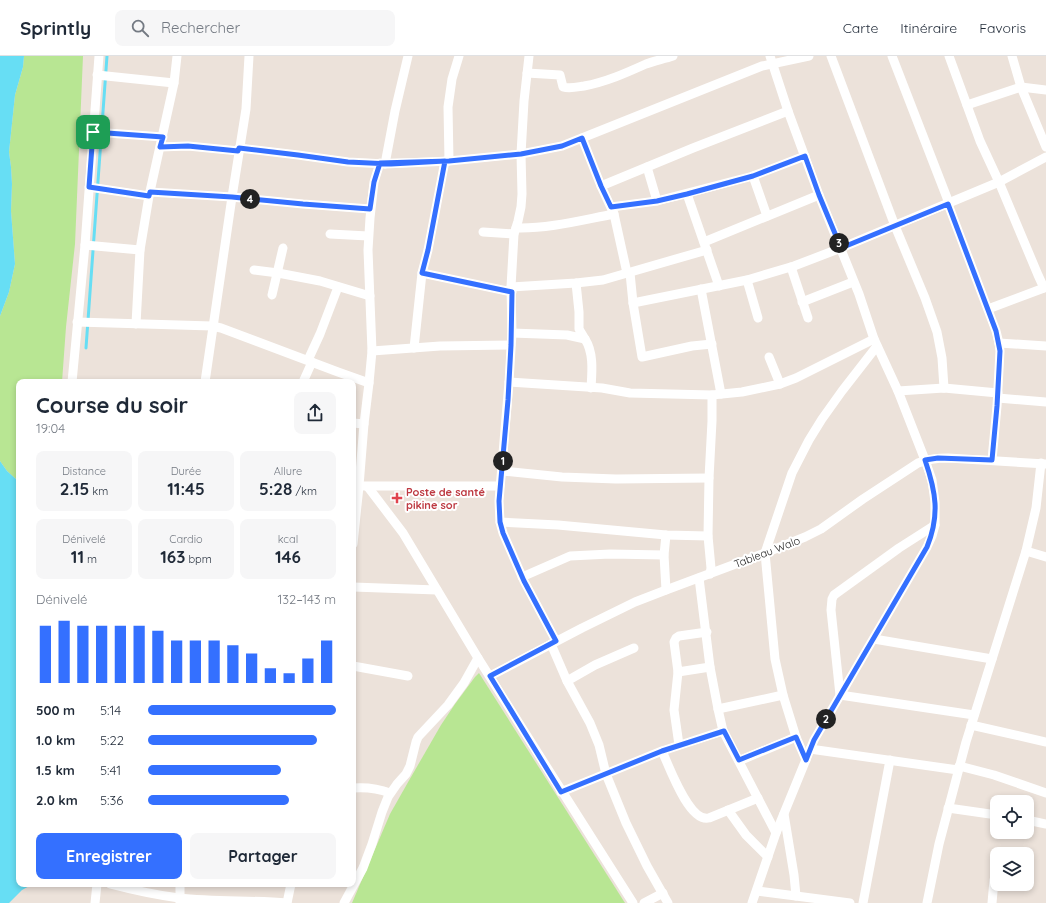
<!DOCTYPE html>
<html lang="fr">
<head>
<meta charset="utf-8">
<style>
  body { margin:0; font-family:Quicksand,sans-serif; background:#f6f6f7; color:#1f2937; height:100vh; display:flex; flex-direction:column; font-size:15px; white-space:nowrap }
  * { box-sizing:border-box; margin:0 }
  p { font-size:13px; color:#747a83 }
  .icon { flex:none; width:22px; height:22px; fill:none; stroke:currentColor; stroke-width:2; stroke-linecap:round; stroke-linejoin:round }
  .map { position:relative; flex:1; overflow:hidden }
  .side { position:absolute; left:16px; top:323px; width:340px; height:508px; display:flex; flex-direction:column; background:#fff; border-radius:8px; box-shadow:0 2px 6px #0003 }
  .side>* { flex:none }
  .controls { position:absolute; left:990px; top:739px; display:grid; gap:8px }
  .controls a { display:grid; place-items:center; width:44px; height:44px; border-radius:8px; background:#fff; box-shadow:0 2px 6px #0003; font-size:20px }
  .pin { position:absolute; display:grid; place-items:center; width:34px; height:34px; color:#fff; margin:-17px; border-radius:8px; box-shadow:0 2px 6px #0006 }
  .km { position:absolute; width:20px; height:20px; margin:-10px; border-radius:50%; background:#222; color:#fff; font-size:11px; line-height:20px; text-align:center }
  .round { display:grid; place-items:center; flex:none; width:42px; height:42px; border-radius:8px; background:#f6f6f7 }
  .overview { display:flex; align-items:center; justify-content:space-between; height:68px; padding:0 20px }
  h1 { font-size:22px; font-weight:800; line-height:30px }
  .stats { display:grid; grid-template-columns:repeat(3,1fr); gap:6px; height:68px; padding:4px 20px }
  .stats div { display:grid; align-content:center; border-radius:8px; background:#f6f6f7; text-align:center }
  .stats b { font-size:17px; font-weight:800 }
  .stats small { font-size:11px; font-weight:400 }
  .stats p { font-size:11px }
  .chart { height:112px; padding:8px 20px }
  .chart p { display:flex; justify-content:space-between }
  .chart svg { width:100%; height:72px; margin-top:4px; stroke:#3470ff; stroke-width:6 }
  .button { display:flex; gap:8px; margin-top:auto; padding:8px 20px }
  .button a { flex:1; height:46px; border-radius:8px; background:#3470ff; color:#fff; font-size:16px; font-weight:800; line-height:46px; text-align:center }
  .button a+a { background:#f6f6f7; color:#1f2937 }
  ul { padding:0 20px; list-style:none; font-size:13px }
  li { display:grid; grid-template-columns:64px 48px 1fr; align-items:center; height:30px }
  li i { height:10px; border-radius:5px; background:#3470ff }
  header { display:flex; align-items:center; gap:24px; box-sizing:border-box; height:56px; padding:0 20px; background:#fff; border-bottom:1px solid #e0e1e3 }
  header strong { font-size:19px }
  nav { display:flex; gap:22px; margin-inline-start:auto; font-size:14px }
  .search { width:280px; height:36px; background:#f6f6f7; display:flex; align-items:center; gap:10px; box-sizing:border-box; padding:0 14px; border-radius:8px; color:#747a83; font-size:15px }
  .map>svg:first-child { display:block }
</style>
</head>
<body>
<header>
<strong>Sprintly</strong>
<div class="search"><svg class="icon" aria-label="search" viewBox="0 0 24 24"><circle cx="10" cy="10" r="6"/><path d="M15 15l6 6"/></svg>Rechercher</div>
<nav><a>Carte</a><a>Itinéraire</a><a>Favoris</a></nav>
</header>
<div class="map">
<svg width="1046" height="847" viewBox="0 0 1046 847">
  <rect width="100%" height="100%" fill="#ece2da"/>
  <g fill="#b8e693">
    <polygon points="24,0 83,0 75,188 66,271 62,326 19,326 19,428 17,424 7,415 0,405 0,260 9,236 15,208 11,155 12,128 11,111 9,96 15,39 23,11"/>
    <polygon points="479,617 625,847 352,847 390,758 407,728 441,669 455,648 475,621"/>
  </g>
  <g fill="#67def4">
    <polygon points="0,0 24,0 23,11 15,39 9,96 11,111 12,128 11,155 15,208 9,236 0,260"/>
    <polygon points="0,405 7,415 17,424 19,428 19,828 33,828 22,834 9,847 0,847"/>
  </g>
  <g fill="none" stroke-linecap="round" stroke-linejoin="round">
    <polyline stroke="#67def4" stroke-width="3" points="86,292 107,0"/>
    <g stroke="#fff" stroke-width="9">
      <polyline points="529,0 524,45 521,98 522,138 521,151 518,165 514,178 511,231 512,277 509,326 499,445 500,466 503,477 524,525 556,585"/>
      <polyline points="831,0 895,170 925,242 937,276 942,302 944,332"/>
      <polyline points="892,0 949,147"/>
      <polyline points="949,0 980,85 999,126 1038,219 1044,232 1046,231"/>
      <polyline points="1012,0 1021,31 1046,91"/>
      <path d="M527,17L560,19L563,31C570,33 577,31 584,30C606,26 626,17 646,8C654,5 664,3 673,0"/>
      <polyline points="97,19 174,27"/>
      <polyline points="967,49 1021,31 1046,34"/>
      <polyline points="93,76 163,81"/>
      <polyline points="582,82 601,130 614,158 627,217"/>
      <polyline points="160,91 188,90 239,95"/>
      <polyline points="239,92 298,99 348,106 385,108 449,105 521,98 562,90 762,10 809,0"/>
      <polyline points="449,105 448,51 452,23 459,0"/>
      <polyline points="385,108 395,55 408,0"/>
      <polyline points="647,111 657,145 753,120 805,100"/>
      <polyline points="753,120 767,160"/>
      <polyline points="601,130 693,92 788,55"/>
      <polyline points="89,131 149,140"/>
      <polyline points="150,136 232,141 303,148 370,153"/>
      <polyline points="687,138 719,230"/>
      <polyline points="948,148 996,275 999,287 1046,290"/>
      <polyline points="611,151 657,145"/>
      <path d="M516,172C548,173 582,164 614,158"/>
      <polyline points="483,176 514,178"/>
      <polyline points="330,178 368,180"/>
      <polyline points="704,186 819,139"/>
      <polyline points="85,189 140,194"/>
      <polyline points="791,211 808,262"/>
      <polyline points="254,214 278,217 320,225 370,240"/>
      <polyline points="422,217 512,236"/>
      <polyline points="630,217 633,247 642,301 692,290 712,288"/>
      <polyline points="747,224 758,262"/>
      <polyline points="511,231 576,227 603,224 707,194"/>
      <polyline points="701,233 721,338"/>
      <polyline points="272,239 283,192"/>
      <polyline points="802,246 853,226"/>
      <polyline points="633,247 747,224 794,210 841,192 999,126 1046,101"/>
      <polyline points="988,253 1044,232"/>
      <polyline points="77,266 212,270 221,272 338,316 369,327"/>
      <polyline points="136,268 140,194 149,140 174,27 177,0"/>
      <polyline points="512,277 567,279 585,283 579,273 579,256 576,227"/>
      <path d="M585,283C594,297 592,316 591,332"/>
      <polyline points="414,292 422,217 428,194 445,105"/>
      <polyline points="372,295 440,290 511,289"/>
      <polyline points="769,301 780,328"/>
      <polyline points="308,304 320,278 338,231"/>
      <polyline points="72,326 85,189 99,0"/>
      <polyline points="205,326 232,141 246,53 249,0"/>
      <polyline points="303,326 312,306"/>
      <polyline points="509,326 602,332 630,337 712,339 742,336 780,328 796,322 874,283"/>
      <polyline points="898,335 944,332 998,337"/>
      <polyline points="998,342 1046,346"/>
      <polyline points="353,367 364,368"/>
      <polyline points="992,404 997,350 1000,295 999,287"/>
      <polyline points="502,415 562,421 616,423 709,422"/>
      <polyline points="364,430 500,430"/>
      <polyline points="368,431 403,477 478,602 534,691 633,847"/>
      <polyline points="500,466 558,469 666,479 708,480"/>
      <polyline points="935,469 899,492 834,539 832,543 831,554 840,639 974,659"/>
      <polyline points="353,488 359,430 364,368 369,327 372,295 368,194 370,162 374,126 380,107"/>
      <polyline points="1026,495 1046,501"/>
      <polyline points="710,518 711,512 708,480 709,422 712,365 712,339"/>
      <polyline points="522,521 570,500 610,498 664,499"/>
      <polyline points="699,522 710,611 718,653 723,675 776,777"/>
      <polyline points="353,531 437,534"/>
      <polyline points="666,534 664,499 666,479"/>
      <polyline points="707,576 679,580 676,582 674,586 678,616 710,611"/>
      <polyline points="874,583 992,603"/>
      <polyline points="551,588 567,625 590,667 599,689 606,718 626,767 647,810 668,847"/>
      <polyline points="353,610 408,620"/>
      <polyline points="678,616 674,654 679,689"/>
      <path d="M490,620L582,572L635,546L666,534L765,497L805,481L821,473L863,443L918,407C928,403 938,402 948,402L1046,408"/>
      <polyline points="567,625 595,609 634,592"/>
      <polyline points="718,653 783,639"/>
      <polyline points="971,669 1046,686"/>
      <polyline points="810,693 958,714"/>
      <path d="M662,695C669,710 689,767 709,762L758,742"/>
      <polyline points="806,704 796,681 783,639 775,603 765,497 792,417 809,384 822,363 842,335 877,290"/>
      <polyline points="739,705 796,681"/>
      <polyline points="959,710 994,719 1046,737"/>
      <path d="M353,732C367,731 377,732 390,737"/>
      <polyline points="561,736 662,695 723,675"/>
      <polyline points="948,752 997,759"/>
      <polyline points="728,754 746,779 768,801"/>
      <polyline points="784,758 794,819 796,840"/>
      <polyline points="1027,764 1046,768"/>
      <path d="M110,828C133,834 156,839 179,842C215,846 251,844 287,847"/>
      <polyline points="757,835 850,847"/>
      <polyline points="95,847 97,828"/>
      <polyline points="180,847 180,828"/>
      <polyline points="287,847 291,828"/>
      <polyline points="344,847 363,812 372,788 382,756 388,741 397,728 406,718 410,710 416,686 418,681 448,649 464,627 478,602"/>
      <polyline points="644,847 663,837"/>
      <polyline points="752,847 776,777 814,684 927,491 932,480 935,469 935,446 932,424 925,404 898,335 874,283 859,238 819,139 788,55 770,0"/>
      <polyline points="863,847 890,704"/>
      <polyline points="927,847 939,788 966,686 1026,495 1036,452 1041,407"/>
      <polyline points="992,847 994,824"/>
    </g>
  </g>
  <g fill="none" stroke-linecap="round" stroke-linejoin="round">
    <defs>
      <path id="route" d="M93,76L163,81L160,91L188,90L238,95L239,92L298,99L348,106L391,108L445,105L428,194L422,217L512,236L511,289L508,344L499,445L500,466L503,477L524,525L556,585L490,620L561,736L662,695L724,675L739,704L796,681L806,704L814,684L927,491C940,459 936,436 925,404L938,402L992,404L997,350L1000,295L996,275L948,148L841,192L819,139L805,100L753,120L687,138L657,145L611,151L601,130L582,82L562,90L521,98L449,105L380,107L374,126L370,153L303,148L232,141L150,136L149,140L89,131L93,76"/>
    </defs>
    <use href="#route" stroke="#fff" stroke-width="8"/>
    <use href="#route" stroke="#3470ff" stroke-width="5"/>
  </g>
  <path fill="#e0444e" stroke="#fff" stroke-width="1.5" d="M395 436h4v4h4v4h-4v4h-4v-4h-4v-4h4z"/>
  <g text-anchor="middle" stroke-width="4" stroke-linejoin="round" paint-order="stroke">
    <g font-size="11" font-weight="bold" fill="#be3a42" stroke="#fff" text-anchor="start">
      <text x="406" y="440">Poste de santé<tspan x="406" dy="13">pikine sor</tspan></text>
    </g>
    <g font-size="11" fill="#292929" stroke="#fff">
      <text transform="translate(767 496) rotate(-21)" y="4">Tableau Walo</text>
    </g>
  </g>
</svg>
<div class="controls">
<a><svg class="icon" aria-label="locate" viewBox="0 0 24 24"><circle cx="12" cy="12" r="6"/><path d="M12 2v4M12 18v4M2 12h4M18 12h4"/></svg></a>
<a><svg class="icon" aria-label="layers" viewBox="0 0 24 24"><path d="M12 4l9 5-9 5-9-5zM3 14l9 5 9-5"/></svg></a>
</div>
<div class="pin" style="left:93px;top:76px;background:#1e9e55"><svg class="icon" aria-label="arrive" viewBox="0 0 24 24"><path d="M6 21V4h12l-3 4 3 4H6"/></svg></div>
<b class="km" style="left:503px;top:405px">1</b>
<b class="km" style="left:826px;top:663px">2</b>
<b class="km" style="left:839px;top:187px">3</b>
<b class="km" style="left:250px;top:143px">4</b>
<section class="side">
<div class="overview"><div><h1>Course du soir</h1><p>19:04</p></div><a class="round"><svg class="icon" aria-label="share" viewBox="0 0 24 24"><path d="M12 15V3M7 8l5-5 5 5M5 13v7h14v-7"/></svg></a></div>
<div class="stats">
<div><p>Distance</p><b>2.15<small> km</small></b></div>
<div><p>Durée</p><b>11:45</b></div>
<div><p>Allure</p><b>5:28<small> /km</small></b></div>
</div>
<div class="stats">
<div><p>Dénivelé</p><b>11<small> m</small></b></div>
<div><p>Cardio</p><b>163<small> bpm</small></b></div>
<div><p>kcal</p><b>146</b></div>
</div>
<div class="chart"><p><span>Dénivelé</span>132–143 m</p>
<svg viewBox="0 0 160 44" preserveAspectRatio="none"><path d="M5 44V9M15 44V6M25 44V9M35 44V9M45 44V9M55 44V9M65 44V12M75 44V18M85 44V18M95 44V18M105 44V21M115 44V26M125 44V35M135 44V38M145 44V29M155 44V18"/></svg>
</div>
<ul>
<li><b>500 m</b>5:14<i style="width:100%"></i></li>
<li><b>1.0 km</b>5:22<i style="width:90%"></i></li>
<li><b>1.5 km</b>5:41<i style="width:71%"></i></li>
<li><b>2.0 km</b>5:36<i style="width:75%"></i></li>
</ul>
<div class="button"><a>Enregistrer</a><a>Partager</a></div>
</section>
</div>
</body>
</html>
